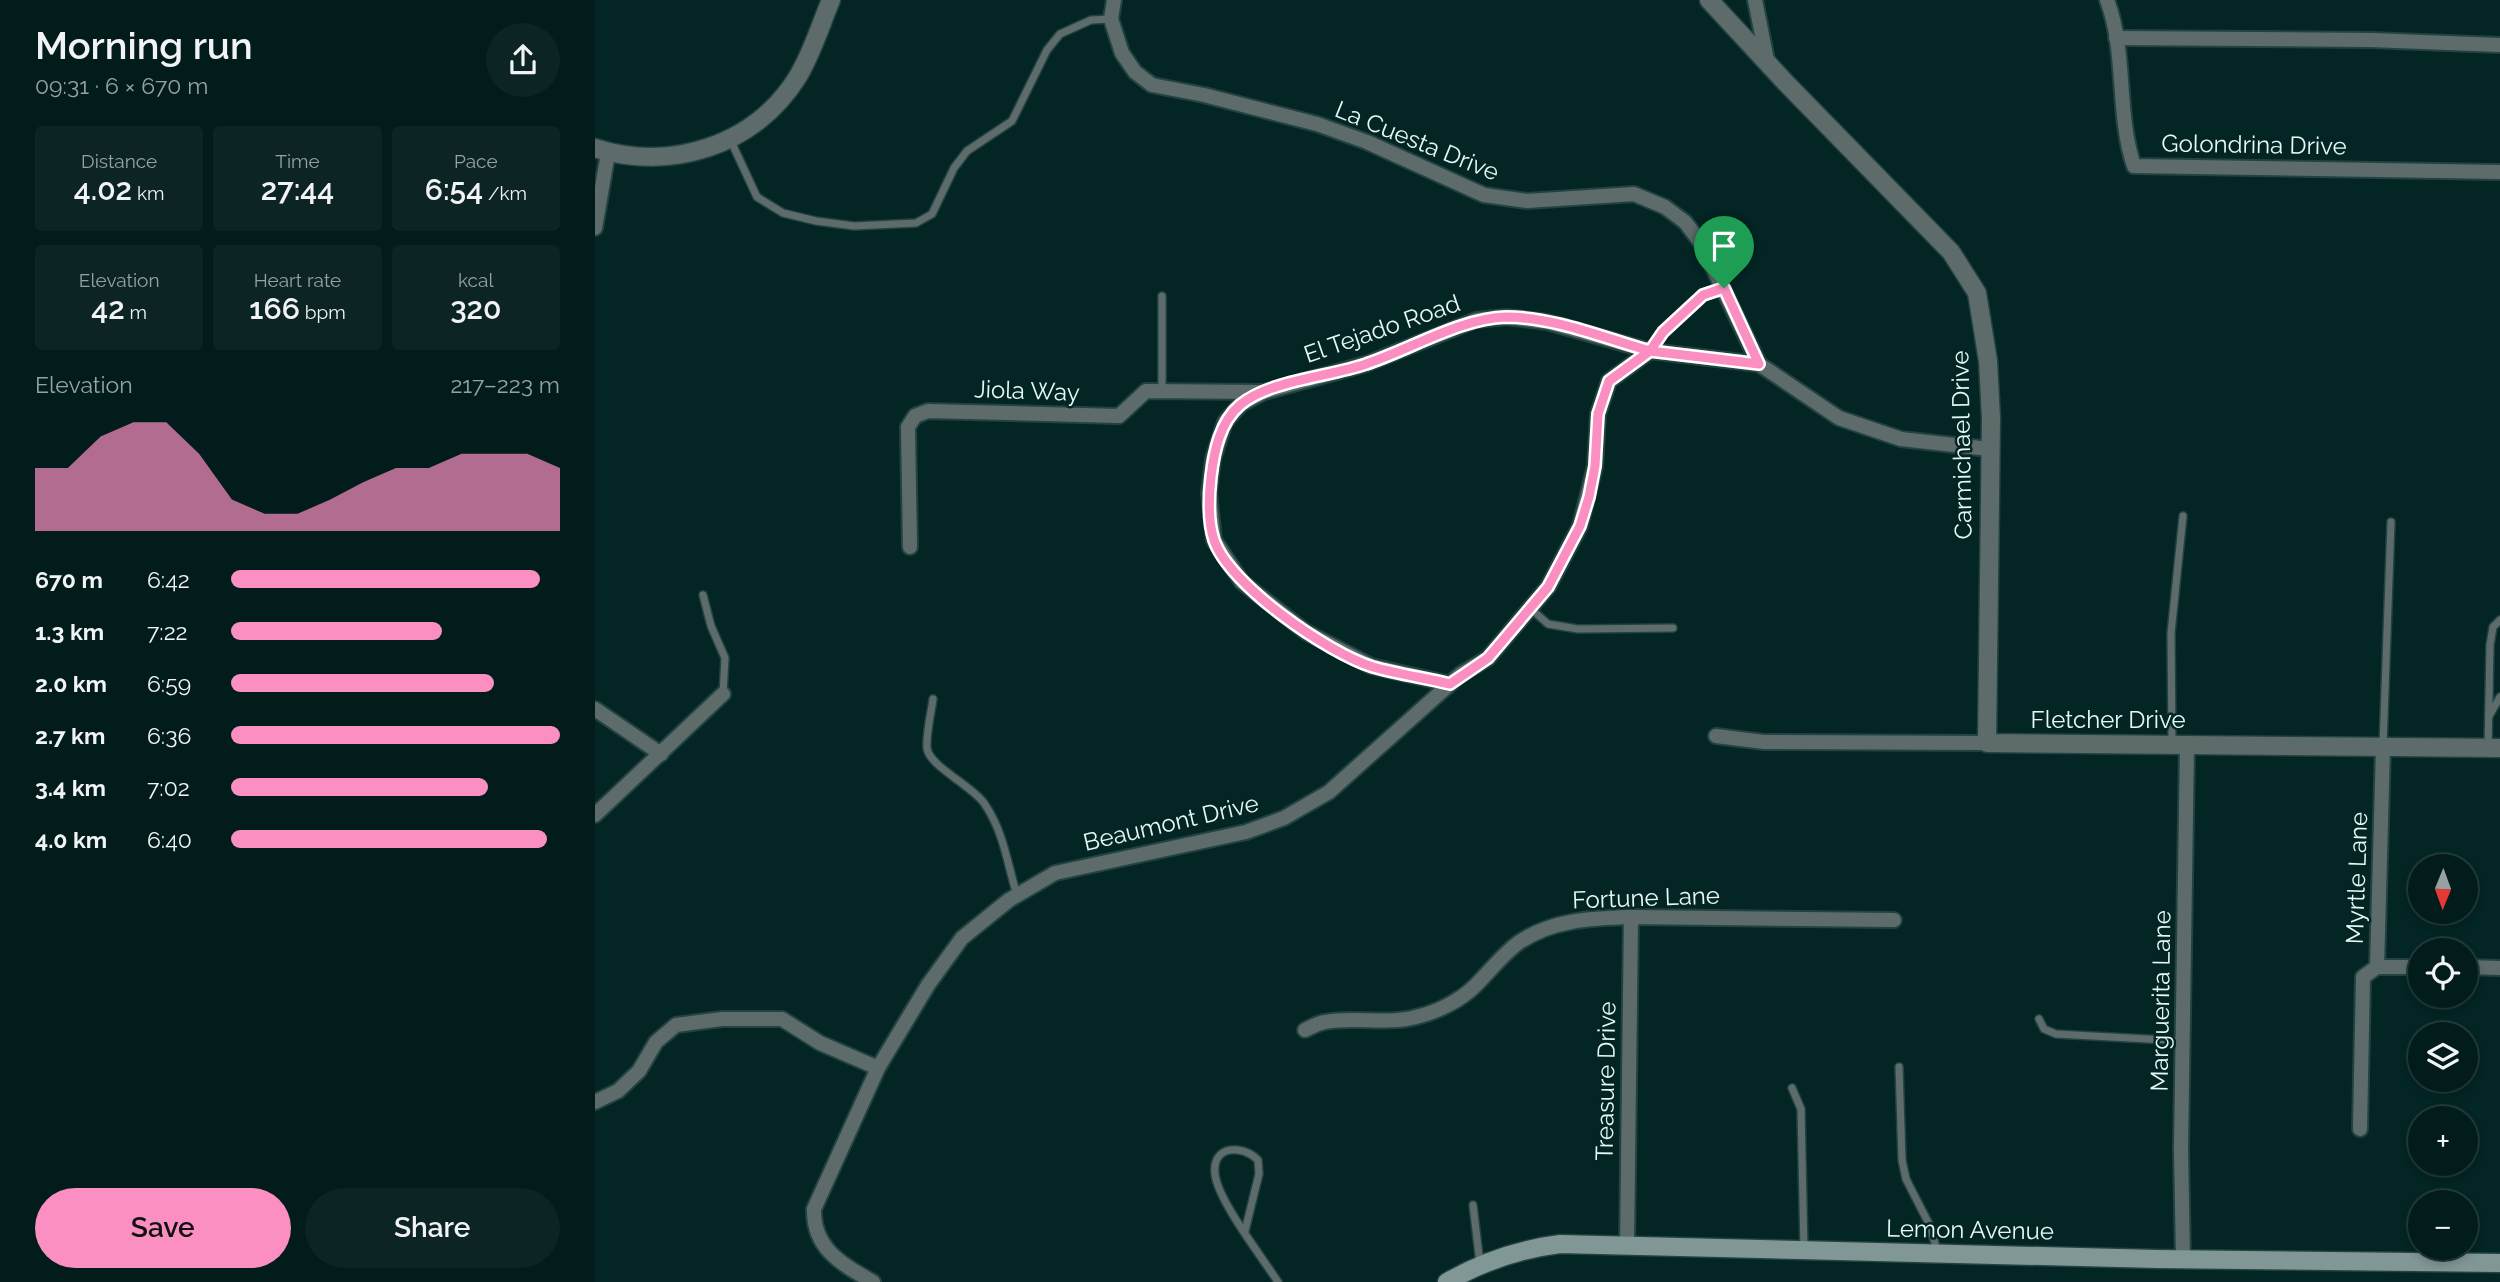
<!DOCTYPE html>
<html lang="en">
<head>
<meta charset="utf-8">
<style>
  body { margin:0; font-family:Raleway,sans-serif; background:#0c2524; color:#f1f3f6; height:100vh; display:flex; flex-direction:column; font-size:26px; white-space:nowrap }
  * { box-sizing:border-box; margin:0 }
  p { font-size:23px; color:#96a1a3 }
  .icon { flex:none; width:38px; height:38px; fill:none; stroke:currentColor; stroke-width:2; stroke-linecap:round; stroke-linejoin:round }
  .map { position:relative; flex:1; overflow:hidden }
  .sheet { display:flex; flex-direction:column; background:#021c1b; width:595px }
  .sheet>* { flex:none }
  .needle { width:46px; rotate:181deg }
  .buttons { position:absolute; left:1813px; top:854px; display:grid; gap:14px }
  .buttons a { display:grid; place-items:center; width:70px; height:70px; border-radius:50%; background:#021c1b; box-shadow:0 4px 10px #0003,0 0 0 2px #233a3a; font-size:35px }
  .pin { position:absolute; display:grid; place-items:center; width:60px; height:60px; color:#fff; margin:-72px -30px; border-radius:50% 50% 50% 0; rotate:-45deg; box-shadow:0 0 7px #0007 }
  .pin .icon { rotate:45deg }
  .round { display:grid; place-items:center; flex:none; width:74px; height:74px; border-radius:37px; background:#0c2524 }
  .overview { display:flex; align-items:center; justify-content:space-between; height:119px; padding:0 35px }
  h1 { font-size:38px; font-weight:600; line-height:52px }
  .stats { display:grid; grid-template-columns:repeat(3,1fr); gap:10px; height:119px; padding:7px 35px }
  .stats div { display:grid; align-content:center; border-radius:7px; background:#0c2524; text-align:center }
  .stats b { font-size:30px; font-weight:600 }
  .stats small { font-size:19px; font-weight:400 }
  .stats p { font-size:19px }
  .chart { height:196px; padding:14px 35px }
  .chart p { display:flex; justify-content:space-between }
  .chart svg { width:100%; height:126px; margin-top:7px; fill:#fc8fc2; opacity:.7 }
  .button { display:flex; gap:14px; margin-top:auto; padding:14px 35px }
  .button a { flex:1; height:80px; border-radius:42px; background:#fc8fc2; color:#111; font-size:28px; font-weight:600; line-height:80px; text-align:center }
  .button a+a { background:#0c2524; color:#f1f3f6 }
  ul { padding:0 35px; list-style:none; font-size:23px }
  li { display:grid; grid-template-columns:112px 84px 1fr; align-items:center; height:52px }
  li i { height:18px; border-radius:9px; background:#fc8fc2 }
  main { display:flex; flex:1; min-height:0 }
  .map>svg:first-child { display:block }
</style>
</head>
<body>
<main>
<section class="sheet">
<div class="overview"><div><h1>Morning run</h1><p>09:31 · 6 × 670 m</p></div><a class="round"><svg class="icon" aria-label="share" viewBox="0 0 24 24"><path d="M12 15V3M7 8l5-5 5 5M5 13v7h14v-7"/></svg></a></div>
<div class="stats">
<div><p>Distance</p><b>4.02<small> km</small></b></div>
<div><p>Time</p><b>27:44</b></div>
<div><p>Pace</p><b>6:54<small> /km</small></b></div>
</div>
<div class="stats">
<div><p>Elevation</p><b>42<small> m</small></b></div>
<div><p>Heart rate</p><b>166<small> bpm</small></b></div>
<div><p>kcal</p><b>320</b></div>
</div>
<div class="chart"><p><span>Elevation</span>217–223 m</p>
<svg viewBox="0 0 160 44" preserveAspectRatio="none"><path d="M0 44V22L10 22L20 11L30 6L40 6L50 17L60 33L70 38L80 38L90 33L100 27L110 22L120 22L130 17L140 17L150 17L160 22V44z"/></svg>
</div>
<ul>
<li><b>670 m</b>6:42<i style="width:94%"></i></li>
<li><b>1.3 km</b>7:22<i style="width:64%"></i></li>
<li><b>2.0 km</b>6:59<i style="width:80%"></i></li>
<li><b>2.7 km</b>6:36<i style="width:100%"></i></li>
<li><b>3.4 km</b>7:02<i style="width:78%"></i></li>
<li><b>4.0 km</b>6:40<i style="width:96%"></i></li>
</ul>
<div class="button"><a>Save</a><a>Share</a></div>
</section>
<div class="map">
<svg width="1905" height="1282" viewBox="0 0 1905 1282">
  <rect width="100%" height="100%" fill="#032524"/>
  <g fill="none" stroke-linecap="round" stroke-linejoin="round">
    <defs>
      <g id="service">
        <polyline points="135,139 162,197 188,213 221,221 259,226 321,223 337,214 359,168 372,151 417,121 452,50 465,34 496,20 516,19"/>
        <polyline points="567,296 567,391"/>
        <polyline points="1056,351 1068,332 1108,295 1129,288"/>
        <polyline points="108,595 116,626 130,658 128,694"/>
        <polyline points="935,608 953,624 983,629 1078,628"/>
        <path d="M338,699C336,714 331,733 332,748C334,766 376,785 389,803C409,832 412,863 422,895"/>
        <polyline points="1894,716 1905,697"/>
        <polyline points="1577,743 1576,633 1588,516"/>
        <polyline points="1788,746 1796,522"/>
        <polyline points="1893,748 1895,645 1898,627 1905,620"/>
        <polyline points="1444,1019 1449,1029 1461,1034 1589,1041"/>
        <polyline points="1304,1067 1307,1160 1311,1179 1334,1224 1343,1253"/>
        <polyline points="1197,1088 1206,1109 1209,1251"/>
        <polyline points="878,1205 885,1264"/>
        <path d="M650,1231L664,1174L663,1160C647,1144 617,1145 620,1174C623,1201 667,1257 683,1282"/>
      </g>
      <g id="minor">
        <polyline points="519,0 516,19 527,53 540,72 557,85 609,95 722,124 772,142 889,195 932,201 1039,194 1070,207 1090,222 1106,243 1164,364"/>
        <polyline points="1160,0 1172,60"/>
        <path d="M1512,0C1532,53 1521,113 1539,166L1905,172"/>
        <polyline points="1521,38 1776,40 1905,45"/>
        <polyline points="0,228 13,153"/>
        <polyline points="315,547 313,427 320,416 333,411 524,416 551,391 667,392"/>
        <polyline points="855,684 776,666 711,632 647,582 619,540 614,493 618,459 630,422 646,404 669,392 771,364 881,320 912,317 952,322 1055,351 1164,364 1244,418 1306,439 1394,449"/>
        <polyline points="0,709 66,754"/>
        <polyline points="1121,736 1169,742 1392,743"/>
        <polyline points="0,815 128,694"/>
        <polyline points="1782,967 1825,967"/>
        <polyline points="1871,967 1905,968"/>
        <path d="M710,1030C716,1027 723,1023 730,1022C759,1016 791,1025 821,1017C842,1012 865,1001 881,985C895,971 907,955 923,943C956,920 996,918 1036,917L1299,920"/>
        <polyline points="0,1102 23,1091 44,1071 61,1042 81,1025 127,1019 187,1019 225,1043 283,1068"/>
        <polyline points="1765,1129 1768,977 1782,967 1788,747"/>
        <polyline points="1032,1246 1036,917"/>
        <polyline points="1588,1259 1586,1149 1592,744"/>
        <path d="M278,1282C247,1264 218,1249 219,1209L283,1068L333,985L367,938L414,900L460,873L651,832L689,818L734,792L866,674L893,658L953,587L985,526L1000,466L1003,414L1014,381L1055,351"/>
      </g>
      <g id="tertiary">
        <polyline points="1114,0 1190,82 1356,252 1382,293 1393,361 1396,418 1392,743 1905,748"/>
        <path d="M0,148C75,172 159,146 202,78C217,54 225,26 236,0"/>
      </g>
      <path id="secondary" d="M852,1282C887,1262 925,1249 965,1244L1562,1259L1905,1263"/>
    </defs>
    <use href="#service" stroke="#234342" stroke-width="10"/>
    <use href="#minor" stroke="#234342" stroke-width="18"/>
    <use href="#tertiary" stroke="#234342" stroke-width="21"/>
    <use href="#secondary" stroke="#234342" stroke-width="21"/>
    <use href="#service" stroke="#5d6c6b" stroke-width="7"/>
    <use href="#minor" stroke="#5d6c6b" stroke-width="14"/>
    <use href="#tertiary" stroke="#5d6c6b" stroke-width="18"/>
    <use href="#secondary" stroke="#809796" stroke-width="18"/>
  </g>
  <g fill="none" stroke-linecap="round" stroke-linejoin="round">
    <defs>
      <path id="route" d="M1129,288L1108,295L1068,332L1055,351C1009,338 959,317 911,317C866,318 814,350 771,364C734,377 675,380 645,405C625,422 619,451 616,477C614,495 613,522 619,540C634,585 733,653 778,667C803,674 830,678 855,684L893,658L953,587L985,526L994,497L1000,466L1003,414L1014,381L1055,351L1164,364L1129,288"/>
    </defs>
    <use href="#route" stroke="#fff" stroke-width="14"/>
    <use href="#route" stroke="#fc8fc2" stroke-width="9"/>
  </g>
  <g text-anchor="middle" stroke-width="5" stroke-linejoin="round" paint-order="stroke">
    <g font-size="24" fill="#e6f9f7" stroke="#032524">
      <text transform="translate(822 141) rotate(22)" y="8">La Cuesta Drive</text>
      <text transform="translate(1659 145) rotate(1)" y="8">Golondrina Drive</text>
      <text transform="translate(787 329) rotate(-19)" y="8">El Tejado Road</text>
      <text transform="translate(432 391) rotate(2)" y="8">Jiola Way</text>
      <text transform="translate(1367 445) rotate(-91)" y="8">Carmichael Drive</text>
      <text x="1513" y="728">Fletcher Drive</text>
      <text transform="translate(576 823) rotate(-13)" y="8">Beaumont Drive</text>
      <text transform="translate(1762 878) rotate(-88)" y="8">Myrtle Lane</text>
      <text transform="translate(1051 898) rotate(-2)" y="8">Fortune Lane</text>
      <text transform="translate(1566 1001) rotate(-89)" y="8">Marguerita Lane</text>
      <text transform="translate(1011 1081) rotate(-89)" y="8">Treasure Drive</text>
      <text transform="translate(1375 1230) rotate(1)" y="8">Lemon Avenue</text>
    </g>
  </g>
</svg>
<div class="buttons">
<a><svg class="needle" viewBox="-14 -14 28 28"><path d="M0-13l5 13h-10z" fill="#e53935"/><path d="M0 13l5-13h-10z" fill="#96a1a3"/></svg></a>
<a><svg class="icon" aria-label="locate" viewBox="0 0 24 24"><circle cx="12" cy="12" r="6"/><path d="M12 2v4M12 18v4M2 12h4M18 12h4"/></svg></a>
<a><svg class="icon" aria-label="layers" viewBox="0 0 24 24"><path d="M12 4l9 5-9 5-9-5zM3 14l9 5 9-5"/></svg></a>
<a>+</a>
<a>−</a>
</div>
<div class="pin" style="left:1129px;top:288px;background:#1e9e55"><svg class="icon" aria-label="arrive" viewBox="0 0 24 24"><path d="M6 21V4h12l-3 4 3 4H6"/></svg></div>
</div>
</main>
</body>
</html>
